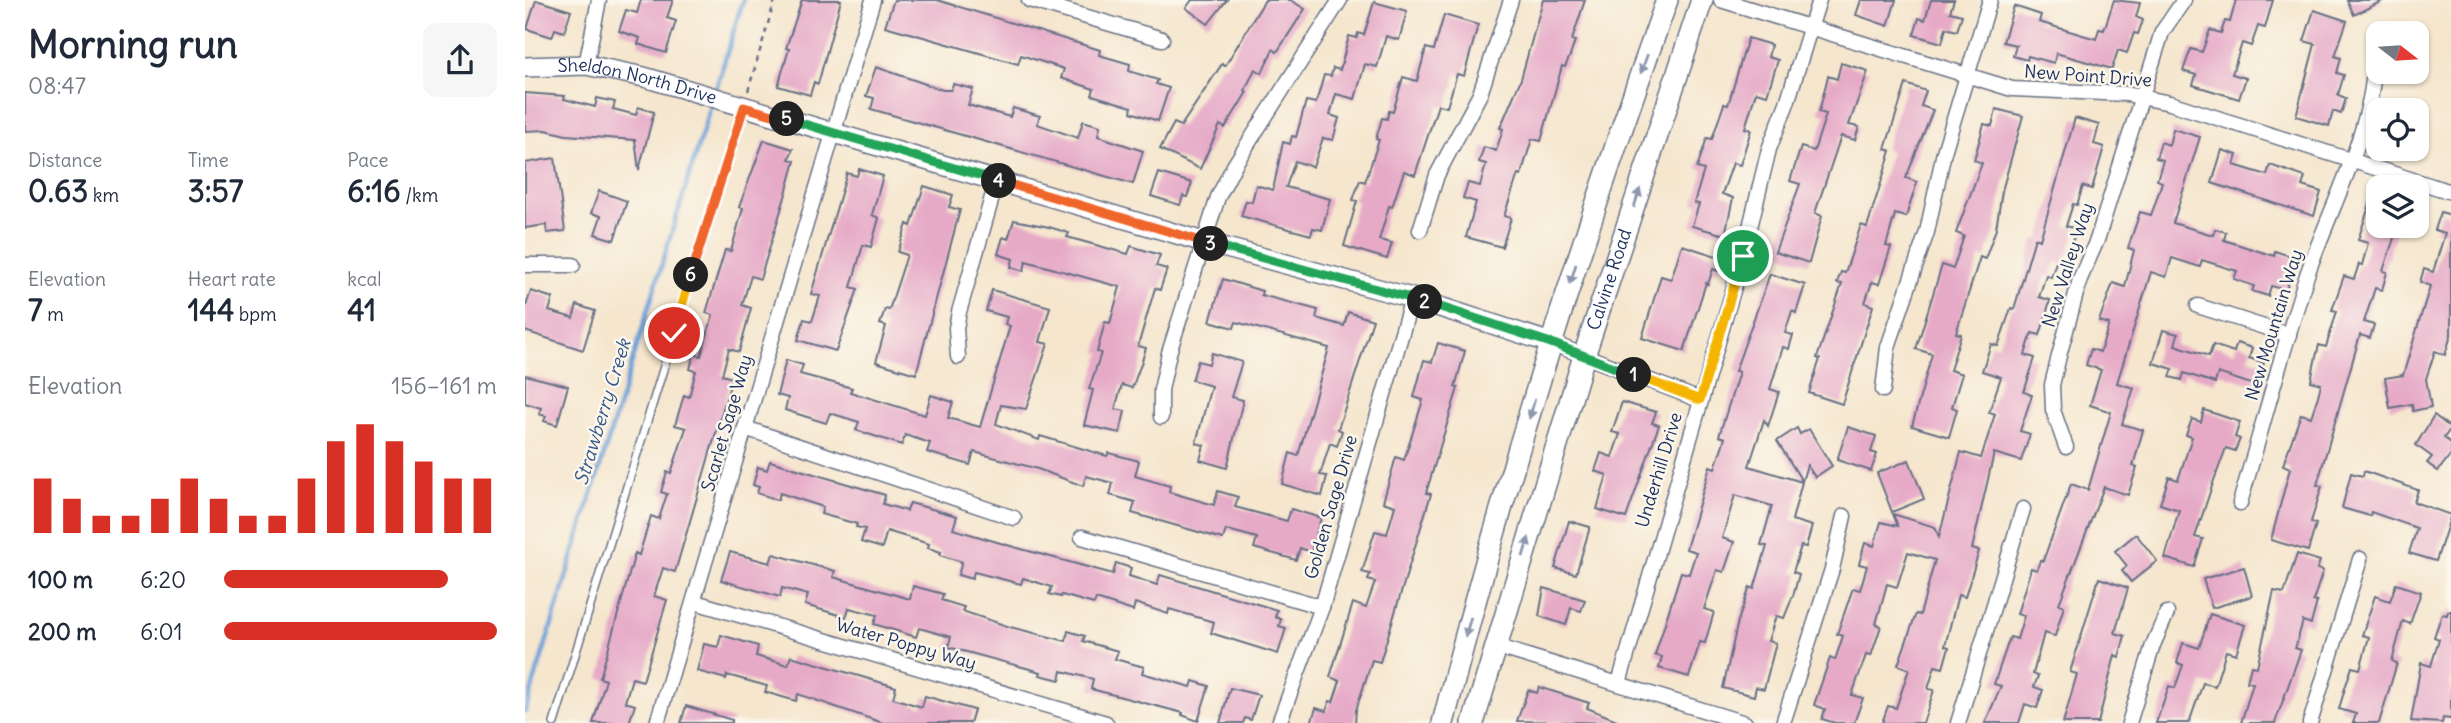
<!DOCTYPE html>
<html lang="en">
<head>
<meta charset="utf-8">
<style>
  body { margin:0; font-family:Delius,sans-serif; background:#f6f6f7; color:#1f2937; height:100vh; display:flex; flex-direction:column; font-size:26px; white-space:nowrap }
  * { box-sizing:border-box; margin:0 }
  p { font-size:23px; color:#747a83 }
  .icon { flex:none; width:38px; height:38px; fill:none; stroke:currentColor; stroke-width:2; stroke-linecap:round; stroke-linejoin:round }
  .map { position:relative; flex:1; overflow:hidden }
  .drawer { display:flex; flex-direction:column; background:#fff; width:525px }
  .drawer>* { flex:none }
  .needle { width:46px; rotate:107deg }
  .fabs { position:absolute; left:1841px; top:21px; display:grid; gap:14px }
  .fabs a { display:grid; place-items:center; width:63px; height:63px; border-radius:14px; background:#fff; box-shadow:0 2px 5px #0004; font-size:35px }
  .pin { position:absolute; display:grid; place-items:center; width:60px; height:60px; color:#fff; margin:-30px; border:4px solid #fff; border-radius:50%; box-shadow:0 2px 7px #0007 }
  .km { position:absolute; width:35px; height:35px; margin:-18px; border-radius:50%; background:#222; color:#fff; font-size:19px; line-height:35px; text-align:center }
  .round { display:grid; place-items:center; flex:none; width:74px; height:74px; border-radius:14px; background:#f6f6f7 }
  .head { display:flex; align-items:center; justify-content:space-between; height:119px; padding:0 28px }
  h1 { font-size:38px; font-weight:700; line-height:52px }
  .stats { display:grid; grid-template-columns:repeat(3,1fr); gap:10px; height:119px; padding:7px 28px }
  .stats div { display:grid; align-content:center }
  .stats b { font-size:30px; font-weight:700 }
  .stats small { font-size:19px; font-weight:400 }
  .stats p { font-size:19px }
  .chart { height:196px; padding:14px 28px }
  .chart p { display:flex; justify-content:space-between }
  .chart svg { width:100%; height:126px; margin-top:7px; stroke:#d93025; stroke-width:6 }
  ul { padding:0 28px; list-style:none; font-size:23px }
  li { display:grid; grid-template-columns:112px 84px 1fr; align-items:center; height:52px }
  li i { height:18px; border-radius:9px; background:#d93025 }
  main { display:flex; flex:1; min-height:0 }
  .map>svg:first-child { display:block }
</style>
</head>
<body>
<main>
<section class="drawer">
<div class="head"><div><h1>Morning run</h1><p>08:47</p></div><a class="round"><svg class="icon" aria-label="share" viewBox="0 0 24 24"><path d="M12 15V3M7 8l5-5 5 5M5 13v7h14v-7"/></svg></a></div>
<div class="stats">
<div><p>Distance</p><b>0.63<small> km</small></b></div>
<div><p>Time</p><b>3:57</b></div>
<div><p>Pace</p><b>6:16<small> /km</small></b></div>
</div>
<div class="stats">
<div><p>Elevation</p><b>7<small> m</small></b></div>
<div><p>Heart rate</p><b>144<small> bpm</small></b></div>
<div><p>kcal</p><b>41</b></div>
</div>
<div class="chart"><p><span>Elevation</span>156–161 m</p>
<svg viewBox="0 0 160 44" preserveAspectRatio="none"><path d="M5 44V25M15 44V32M25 44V38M35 44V38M45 44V32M55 44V25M65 44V32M75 44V38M85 44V38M95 44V25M105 44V12M115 44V6M125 44V12M135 44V19M145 44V25M155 44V25"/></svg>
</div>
<ul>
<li><b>100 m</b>6:20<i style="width:82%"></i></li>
<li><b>200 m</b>6:01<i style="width:100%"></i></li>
</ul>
</section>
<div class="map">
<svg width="1926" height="723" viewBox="0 0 1926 723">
  <rect width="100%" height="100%" fill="#fbf7ec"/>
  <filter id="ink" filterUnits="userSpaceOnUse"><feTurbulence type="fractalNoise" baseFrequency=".0143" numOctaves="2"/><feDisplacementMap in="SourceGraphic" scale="14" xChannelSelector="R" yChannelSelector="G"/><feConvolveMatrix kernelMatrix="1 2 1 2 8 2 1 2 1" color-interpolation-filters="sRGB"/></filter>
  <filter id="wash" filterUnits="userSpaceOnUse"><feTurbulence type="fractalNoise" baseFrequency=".00686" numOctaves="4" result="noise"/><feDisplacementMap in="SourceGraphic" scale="28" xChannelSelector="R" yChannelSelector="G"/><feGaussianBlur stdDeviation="1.57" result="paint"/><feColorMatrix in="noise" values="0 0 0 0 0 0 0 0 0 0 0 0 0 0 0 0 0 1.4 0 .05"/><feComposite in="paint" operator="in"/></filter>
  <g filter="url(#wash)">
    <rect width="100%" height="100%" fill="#f5e6cd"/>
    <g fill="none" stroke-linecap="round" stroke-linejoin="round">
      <g stroke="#6aa0d8" stroke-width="4.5">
        <polyline points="190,92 218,0"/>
        <polyline points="0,712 187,101"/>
      </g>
    </g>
    <g id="blocks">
      <g fill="#e6aac7">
        <polygon points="11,0 46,11 39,32 30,29 27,37 2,29"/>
        <polygon points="116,0 148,0 142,18 151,21 141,53 113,44 115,38 94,31 101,10 112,13"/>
        <polygon points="277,0 316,0 293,84 289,82 285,95 253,86 264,49 261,48"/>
        <polygon points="369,0 412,0 575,50 574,55 605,64 604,71 633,80 631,84 644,88 633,121 606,112 607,107 567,95 569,89 536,78 539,69 496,55 493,64 360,26"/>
        <polygon points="667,0 702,0 683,24 661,8"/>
        <polygon points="740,0 765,0 780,9 752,52 748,49 737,73 730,69 720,90 722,92 700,128 695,125 675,169 635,149 649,123 656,126 697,64 700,66"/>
        <polygon points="1018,0 1060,0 1047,40 1050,41 1045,56 1040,67 1037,66 1016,141 1007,139 996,175 993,174 979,216 986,218 977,247 941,237 951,202 938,198 943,183 955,186 961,164 954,162 959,147 971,151 978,129 975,128 996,79"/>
        <polygon points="1336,0 1371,0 1363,26 1331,15"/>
        <polygon points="1406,0 1429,0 1425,12 1437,15 1432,31 1421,28 1417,43 1389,35 1394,18 1400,20"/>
        <polygon points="1589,0 1615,3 1611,17 1618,20 1613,34 1609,33 1602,53 1593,50 1587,69 1531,53 1529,63 1503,56 1502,60 1488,56 1491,45 1478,42 1489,6 1516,15 1514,22 1571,39 1574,29 1579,30"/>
        <polygon points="1711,0 1748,0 1740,28 1733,26 1726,46 1717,43 1707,74 1721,78 1714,99 1668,85 1671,75 1658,71 1666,49 1677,52 1685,30 1696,33 1700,21 1705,22"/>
        <polygon points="1822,0 1859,0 1829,15"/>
        <polygon points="849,2 882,11 874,40 861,36 852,67 840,64 830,99 811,94 805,115 814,118 808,140 798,138 788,167 770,161 761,187 805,199 797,230 788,228 786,235 716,216 721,201 727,202 731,185 748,190 758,142 765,144 767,136 771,137 781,101 791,103 799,75 806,76 808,68 815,70 824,36 832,38 833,33 839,35"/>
        <polygon points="1789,10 1822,21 1810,56 1816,58 1812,73 1819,75 1813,95 1821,98 1816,114 1808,111 1804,126 1771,116 1790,44 1779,41"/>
        <polygon points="919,15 953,25 939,76 932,74 922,107 913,105 890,175 879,171 867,207 864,206 854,240 867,243 862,259 819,246 832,201 828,200 835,180 840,182 854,140 851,139 857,118 862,119 864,111 868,112 878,77 892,81 901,48 909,50"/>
        <polygon points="1223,38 1246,45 1243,57 1253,60 1242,95 1231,92 1220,128 1226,130 1215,165 1208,163 1197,194 1208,198 1200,235 1167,226 1174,204 1169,203 1179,170 1172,168 1182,138 1187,139 1199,104 1203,105"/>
        <polygon points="1316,63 1343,71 1324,125 1334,127 1330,140 1316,136 1290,213 1297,216 1284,263 1250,252 1275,184 1265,181 1276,147 1289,151 1301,114 1294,112 1303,76 1312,79"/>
        <polygon points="351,67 418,90 426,90 428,84 448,89 443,105 485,117 488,108 515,116 512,124 553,138 558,121 575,126 573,136 618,151 608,184 346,109 349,98 341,96"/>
        <polygon points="1381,84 1401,91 1396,106 1408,110 1381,178 1392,182 1381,217 1370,214 1361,246 1366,247 1354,284 1347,282 1340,303 1348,306 1317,404 1284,393 1295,359 1292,358 1317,284 1312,283 1316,272 1320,273 1336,225 1342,227 1366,151 1360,149"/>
        <polygon points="0,93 40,96 39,99 70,107 72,98 90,102 88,109 111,115 113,107 129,112 114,170 110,140 41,135 21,130 0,131"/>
        <polygon points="1471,109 1498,116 1477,191 1471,229 1460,259 1455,257 1431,333 1436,334 1425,370 1437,374 1427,407 1432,409 1424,437 1387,426 1407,354 1391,349 1417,265 1428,269 1439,236 1431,233 1457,163 1449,160 1459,124 1467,126"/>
        <polygon points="1550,118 1574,125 1569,144 1579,147 1567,189 1558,186 1552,205 1548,204 1541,226 1552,229 1539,264 1531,262 1526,277 1521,275 1514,297 1525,300 1520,319 1515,335 1507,333 1500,355 1510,358 1499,392 1507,395 1495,431 1505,434 1496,461 1469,453 1447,549 1454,551 1440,597 1433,595 1420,646 1424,647 1418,668 1410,666 1403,689 1409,690 1398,723 1357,723 1363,706 1371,708 1384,669 1373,665 1391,614 1395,615 1410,560 1383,552 1372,587 1362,584 1351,624 1356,626 1346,656 1341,655 1327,695 1338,698 1329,723 1310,723 1297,719 1300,709 1289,705 1305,658 1310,660 1318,636 1312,634 1328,588 1335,590 1342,566 1334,564 1340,543 1349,546 1356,522 1373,526 1368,514 1410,527 1414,537 1436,452 1456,458 1470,414 1464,412 1476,377 1457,371 1466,344 1473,346 1486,308 1489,309 1510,238 1515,240"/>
        <polygon points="1648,129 1675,137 1648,223 1688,235 1690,229 1701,232 1699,240 1749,256 1750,251 1771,258 1761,290 1746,286 1743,296 1727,291 1729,286 1709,279 1712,271 1677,260 1675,267 1647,258 1641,277 1626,272 1592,383 1609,388 1597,424 1618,430 1608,466 1612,467 1603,495 1579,487 1534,604 1539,606 1530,636 1519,633 1508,674 1513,676 1509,687 1518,690 1512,708 1500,704 1494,723 1460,723 1476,686 1469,684 1485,637 1492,639 1499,616 1492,614 1506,568 1512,570 1515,560 1518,561 1546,484 1563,490 1586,412 1565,405 1576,370 1561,365 1566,349 1575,352 1584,324 1574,321 1588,283 1600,287 1609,250 1603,248 1615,212 1626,215 1630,204 1637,182 1632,180 1638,160 1631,158 1636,142 1644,145"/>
        <polygon points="239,140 268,149 264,159 270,161 260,197 235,279 226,276 217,305 226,308 214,352 204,349 197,375 207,378 150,572 138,568 129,596 142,600 118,681 107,678 100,702 110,705 104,723 68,723 81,680 75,678 105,571 110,553 114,555 126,516 134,519 142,494 136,492 142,472 146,473 161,428 150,425 159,395 164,397 171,371 165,369 169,354 176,356 188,315 181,313 200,250 206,251 218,208 214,207"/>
        <polygon points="1697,150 1712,155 1709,165 1742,175 1745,165 1780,177 1777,186 1796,192 1789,216 1687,183"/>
        <polygon points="30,158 40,231 22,233 21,225 0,228 0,163"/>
        <polygon points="334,169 358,176 347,215 354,218 346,247 338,245 326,287 333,289 311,351 273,340 279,319 287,321 295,296 286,294 322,173 332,176"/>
        <polygon points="634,173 667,183 662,197 658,196 655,205 626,196"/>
        <polygon points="1851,185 1853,226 1873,226 1858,271 1862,272 1857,290 1850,288 1839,322 1849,325 1845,338 1835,335 1802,450 1792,485 1797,486 1786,522 1791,524 1783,551 1746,540 1765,468 1758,465 1776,414 1786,417 1793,396 1796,384 1786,381 1790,361 1794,345 1801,347 1812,311 1807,310 1819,276 1829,279 1834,264 1837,265 1843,243 1833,240"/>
        <polygon points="399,186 428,195 424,207 435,210 391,374 351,362 361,326 355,324 360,309 364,310 382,255 373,252 382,224 386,226"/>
        <polygon points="74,191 102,201 89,240 70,234 76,216 66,213"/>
        <polygon points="1916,212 1926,215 1926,335 1920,355 1910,351 1901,379 1906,407 1888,411 1887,404 1865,408 1860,378 1878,375 1905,286 1895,282 1899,269 1908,272 1920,233 1910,230"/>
        <polygon points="489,220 524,227 544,233 542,237 603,254 606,246 635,255 631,266 642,269 635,290 630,288 613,346 621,348 616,364 607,388 597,385 590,409 600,411 595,433 559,425 568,390 564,389 576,353 572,352 580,322 585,323 595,287 501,261 499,271 486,267 488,259 473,254 478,237 483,239"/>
        <polygon points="1157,245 1197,258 1193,271 1188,269 1183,284 1181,283 1159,351 1117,338 1136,276 1146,279"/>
        <polygon points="1245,274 1280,285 1271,313 1267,311 1260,333 1268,335 1264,349 1258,347 1245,389 1254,392 1243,426 1239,420 1224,466 1277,482 1267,520 1287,526 1281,547 1276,546 1268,572 1274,574 1269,593 1259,618 1251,616 1243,641 1251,643 1239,689 1231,687 1229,696 1198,688 1213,621 1225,587 1229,589 1242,546 1236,545 1247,506 1210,495 1197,538 1209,542 1199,572 1192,570 1179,609 1189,612 1180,643 1175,642 1164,677 1134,668 1137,657 1130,655 1156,572 1164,574 1171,552 1161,549 1185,466 1190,468 1200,438 1194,436 1214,372 1210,371"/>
        <polygon points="698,279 737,291 736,295 793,310 791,318 819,326 823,312 848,320 813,429 817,431 812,446 805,443 795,475 802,476 797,496 757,484 765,453 773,456 804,348 711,322 709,328 685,321"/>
        <polygon points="467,290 525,307 515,342 523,344 501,409 476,405 471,424 514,440 515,436 582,456 584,453 614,461 610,476 645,486 644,492 689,505 693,491 713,497 710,507 762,521 766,509 796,518 786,552 775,548 771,560 729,548 732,538 710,532 701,530 698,539 607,513 610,502 585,495 588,483 561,476 558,486 513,469 449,452 445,465 402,452 405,443 380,435 377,445 331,430 334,422 305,413 301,423 260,410 263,398 252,395 261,360 278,365 275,374 327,388 325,392 400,415 406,395 428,402 423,418 455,427 485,326 480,324 482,317 461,311"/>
        <polygon points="6,291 28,298 24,311 48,318 52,305 70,311 58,350 0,331 0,309"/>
        <polygon points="1638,330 1653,334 1650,345 1684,356 1688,345 1709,352 1712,343 1727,348 1724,358 1739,363 1732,386 1693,373 1690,383 1659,373 1657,380 1645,377 1648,369 1628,363"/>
        <polygon points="913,343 940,351 930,387 933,388 901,493 906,494 855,662 847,660 831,710 830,723 786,723 791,708 801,711 805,701 808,702 815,681 805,677 828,603 841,608 850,582 843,580 845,574 837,572 850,531 862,534 870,506 858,502 871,457 879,460 898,400 889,397 899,360 907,362"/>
        <polygon points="687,353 717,362 706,397 718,400 702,468 675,460 679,445 671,443 686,386 667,380 673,361 684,364"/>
        <polygon points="0,375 43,386 32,425 19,421 21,416 14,414 16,408 0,403"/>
        <polygon points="1097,402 1131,412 1127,423 1134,425 1101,518 1072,509 1082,475 1070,471 1076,453 1087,457 1095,434 1087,432"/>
        <polygon points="1679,410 1715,422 1710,437 1715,439 1710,451 1701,448 1688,483 1670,537 1678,539 1669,567 1640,558 1654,510 1635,504 1644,477 1653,480 1667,437 1661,435 1667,419 1676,422"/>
        <polygon points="1909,415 1926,428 1919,438 1926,443 1926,454 1913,471 1902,463 1907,457 1891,445"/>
        <polygon points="1323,427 1351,436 1346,452 1352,454 1346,471 1312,460"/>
        <polygon points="1272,428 1275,434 1284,429 1307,466 1290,477 1282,465 1277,481 1252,441"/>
        <polygon points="1384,460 1399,499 1367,512 1352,473"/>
        <polygon points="245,461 360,495 358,504 382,511 385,503 432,516 428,529 489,547 588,574 591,563 606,568 604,576 632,585 635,575 752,610 750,617 756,619 754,626 761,628 753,654 686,633 689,622 644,609 643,614 610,603 608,611 571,599 569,604 537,595 536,597 524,594 527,587 498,578 496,584 449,572 447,579 433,575 437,562 415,555 416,552 403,548 404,544 362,531 357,548 336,542 340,529 331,527 332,524 296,514 298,507 255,493 253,500 232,493 234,487 228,485 233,467 242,470"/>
        <polygon points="1839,471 1893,490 1889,502 1926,515 1911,561 1884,553 1892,528 1846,512 1845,516 1817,508 1826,473 1838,476"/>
        <polygon points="1044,521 1065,527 1051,574 1030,568"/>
        <polygon points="1611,534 1632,561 1606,582 1597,571 1602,566 1590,551"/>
        <polygon points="205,552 245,563 248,554 310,571 308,577 385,599 388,586 418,594 416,600 439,607 437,611 485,627 541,641 543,631 560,636 558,641 593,651 590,659 619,667 617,673 666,687 668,681 684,686 673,721 657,715 658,713 566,689 568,679 537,671 535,680 515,675 516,672 423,647 426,637 394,628 391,637 349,624 352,615 324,608 321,617 280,605 283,595 257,588 255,597 196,580"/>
        <polygon points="1772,554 1795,561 1792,569 1798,571 1788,601 1792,602 1786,624 1778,621 1770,648 1776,650 1750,723 1716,723 1728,683 1722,682 1726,666 1732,667 1749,591 1759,593"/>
        <polygon points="1719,567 1727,596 1687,608 1678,579"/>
        <polygon points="1574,578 1603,588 1590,633 1600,636 1594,657 1590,655 1573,723 1538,723 1552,674 1545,672"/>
        <polygon points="1871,584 1896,592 1885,624 1878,621 1867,661 1872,663 1854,723 1828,723 1831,714 1814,709 1820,688 1827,667 1835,669 1844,637 1837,635 1850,596 1865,601"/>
        <polygon points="1019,588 1060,600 1056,611 1046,608 1041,625 1014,616"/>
        <polygon points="1923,611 1926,611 1926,719 1918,718 1917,723 1886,721 1896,663 1906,666 1914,639 1909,637 1917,614 1922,615"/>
        <polygon points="1685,614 1720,625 1711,654 1701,651 1690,686 1678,683 1664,723 1631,723 1644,686 1650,688 1658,665 1652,663 1658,643 1674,648"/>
        <polygon points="196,635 233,646 231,656 263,665 266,656 371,687 368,698 397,707 400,696 449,710 445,723 358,723 273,694 271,701 240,692 242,686 202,675 201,679 172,671 179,644 193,647"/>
        <polygon points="1014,687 1064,703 1062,708 1099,723 992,721 1003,690 1012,693"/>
        <polygon points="705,688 734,695 726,720 720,718 718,723 695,723"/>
        <polygon points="161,706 207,720 207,723 156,723"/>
      </g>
    </g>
  </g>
  <g filter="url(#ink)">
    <use href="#blocks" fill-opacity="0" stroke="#676f85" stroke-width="2"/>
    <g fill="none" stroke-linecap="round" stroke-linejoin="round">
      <defs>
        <polyline id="service" points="29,723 219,107"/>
        <g id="minor">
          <polyline points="504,0 637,39"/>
          <polyline points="1196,0 1487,89 1601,94 1645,103 1926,192"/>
          <polyline points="61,65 74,0"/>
          <polyline points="895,230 912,175 955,94 986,0"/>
          <polyline points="0,265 48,265"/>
          <polyline points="1673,306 1764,335"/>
          <polyline points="1026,343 1175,400"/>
          <polyline points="433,357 431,328 434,312 472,180"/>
          <polyline points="1358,390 1363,347 1402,232 1419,152 1465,0"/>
          <polyline points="636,417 636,390 644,353 693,197 710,164 815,0"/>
          <polyline points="220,428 489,518"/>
          <polyline points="1541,447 1528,410 1527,385 1534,356 1555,279 1572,240 1637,32 1659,0"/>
          <path d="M1715,503C1737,428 1757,352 1781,278C1805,206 1851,127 1850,50"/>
          <polyline points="557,537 797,607"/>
          <polyline points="170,602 581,723"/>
          <polyline points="970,646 1220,723"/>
          <polyline points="1094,683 1218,256 1244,149 1262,103 1294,0"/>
          <polyline points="132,723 348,0"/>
          <polyline points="754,723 797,607 887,298"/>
          <polyline points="1258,723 1307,569 1319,516"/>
          <polyline points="1433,723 1498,509"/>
          <polyline points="1604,723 1628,645 1642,613"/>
          <polyline points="1785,723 1835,559"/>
        </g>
        <g id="tertiary">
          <path id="s1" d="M0,67L61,65L119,77L679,242L887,298L1026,343"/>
        </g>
        <g id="secondary">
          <path d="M918,723C980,478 1057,237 1142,0"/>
          <path id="s2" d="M948,723L1059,356L1177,0"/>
        </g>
      </defs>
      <use href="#service" stroke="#676f85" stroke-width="10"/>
      <use href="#minor" stroke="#676f85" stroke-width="17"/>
      <use href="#tertiary" stroke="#676f85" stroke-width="22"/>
      <use href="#secondary" stroke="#676f85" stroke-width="24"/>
      <polyline stroke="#676f85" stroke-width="2.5" stroke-dasharray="5 5" stroke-linecap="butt" points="223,91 250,0"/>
      <use href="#service" stroke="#fff" stroke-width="7"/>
      <use href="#minor" stroke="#fff" stroke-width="14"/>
      <use href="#tertiary" stroke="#fff" stroke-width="19"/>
      <use href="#secondary" stroke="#fff" stroke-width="21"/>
    </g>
    <defs><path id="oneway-solid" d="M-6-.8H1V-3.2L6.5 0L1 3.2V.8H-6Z" transform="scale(1.75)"/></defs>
    <g fill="#8d97ae">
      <use href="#oneway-solid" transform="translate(1119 64) rotate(110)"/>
      <use href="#oneway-solid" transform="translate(1112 198) rotate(-72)"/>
      <use href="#oneway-solid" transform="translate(1048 274) rotate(107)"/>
      <use href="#oneway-solid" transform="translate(1007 409) rotate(106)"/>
      <use href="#oneway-solid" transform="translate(1001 547) rotate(-73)"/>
      <use href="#oneway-solid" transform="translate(943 627) rotate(106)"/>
    </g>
  </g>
  <g fill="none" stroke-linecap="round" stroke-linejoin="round" filter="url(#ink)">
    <defs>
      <polyline id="split-1" points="1109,375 1175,400 1218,256"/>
      <polyline id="split-2" points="900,302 1026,343 1109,375"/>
      <polyline id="split-3" points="686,244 900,302"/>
      <polyline id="split-4" points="474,181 686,244"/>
      <polyline id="split-5" points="262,119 474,181"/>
      <polyline id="split-6" points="166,275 219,107 262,119"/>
      <polyline id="split-7" points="149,333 166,275"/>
    </defs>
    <use href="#split-1" stroke="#fff" stroke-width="14"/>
    <use href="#split-2" stroke="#fff" stroke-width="14"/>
    <use href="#split-3" stroke="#fff" stroke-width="14"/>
    <use href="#split-4" stroke="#fff" stroke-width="14"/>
    <use href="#split-5" stroke="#fff" stroke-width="14"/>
    <use href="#split-6" stroke="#fff" stroke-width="14"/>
    <use href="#split-7" stroke="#fff" stroke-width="14"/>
    <use href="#split-1" stroke="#f5b400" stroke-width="9"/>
    <use href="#split-2" stroke="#22a559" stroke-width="9"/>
    <use href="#split-3" stroke="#22a559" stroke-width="9"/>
    <use href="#split-4" stroke="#f0652b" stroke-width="9"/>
    <use href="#split-5" stroke="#22a559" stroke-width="9"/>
    <use href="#split-6" stroke="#f0652b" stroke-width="9"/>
    <use href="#split-7" stroke="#f5b400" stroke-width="9"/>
  </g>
  <g text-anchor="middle" stroke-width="5" stroke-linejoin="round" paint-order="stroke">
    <g font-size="18" fill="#1b2f5e" stroke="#fbf7ec">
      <text transform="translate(1563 76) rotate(4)" y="6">New Point Drive</text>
      <text dy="6" stroke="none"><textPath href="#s1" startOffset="114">Sheldon North Drive</textPath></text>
      <text transform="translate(1543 265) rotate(-72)" y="6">New Valley Way</text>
      <text dy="6" stroke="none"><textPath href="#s2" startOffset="464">Calvine Road</textPath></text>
      <text transform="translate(1749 325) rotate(-73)" y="6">New Mountain Way</text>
      <text transform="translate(202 423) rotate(-74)" y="6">Scarlet Sage Way</text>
      <text transform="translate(1134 470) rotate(-73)" y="6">Underhill Drive</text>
      <text transform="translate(806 507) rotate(-74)" y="6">Golden Sage Drive</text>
      <text transform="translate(381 644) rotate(16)" y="6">Water Poppy Way</text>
    </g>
    <g font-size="19" font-style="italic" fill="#375789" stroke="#fbf7ec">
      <text transform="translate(77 412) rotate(-73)" y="7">Strawberry Creek</text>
    </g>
  </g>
</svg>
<div class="fabs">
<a><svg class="needle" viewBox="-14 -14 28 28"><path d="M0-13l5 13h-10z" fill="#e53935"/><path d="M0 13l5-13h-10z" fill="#747a83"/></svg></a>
<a><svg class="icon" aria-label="locate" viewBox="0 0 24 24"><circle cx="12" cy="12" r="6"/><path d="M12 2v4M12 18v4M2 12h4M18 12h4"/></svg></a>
<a><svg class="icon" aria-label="layers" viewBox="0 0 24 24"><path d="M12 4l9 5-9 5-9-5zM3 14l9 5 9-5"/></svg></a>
</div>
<div class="pin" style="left:1218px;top:256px;background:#1e9e55"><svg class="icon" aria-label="arrive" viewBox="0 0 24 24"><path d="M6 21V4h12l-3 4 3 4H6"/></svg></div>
<div class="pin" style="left:149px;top:333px;background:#d93025"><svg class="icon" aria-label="check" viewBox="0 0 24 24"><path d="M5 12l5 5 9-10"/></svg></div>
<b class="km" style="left:1109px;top:375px">1</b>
<b class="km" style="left:900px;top:302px">2</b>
<b class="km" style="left:686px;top:244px">3</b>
<b class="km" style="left:474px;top:181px">4</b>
<b class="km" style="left:262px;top:119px">5</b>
<b class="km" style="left:166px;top:275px">6</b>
</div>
</main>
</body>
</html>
